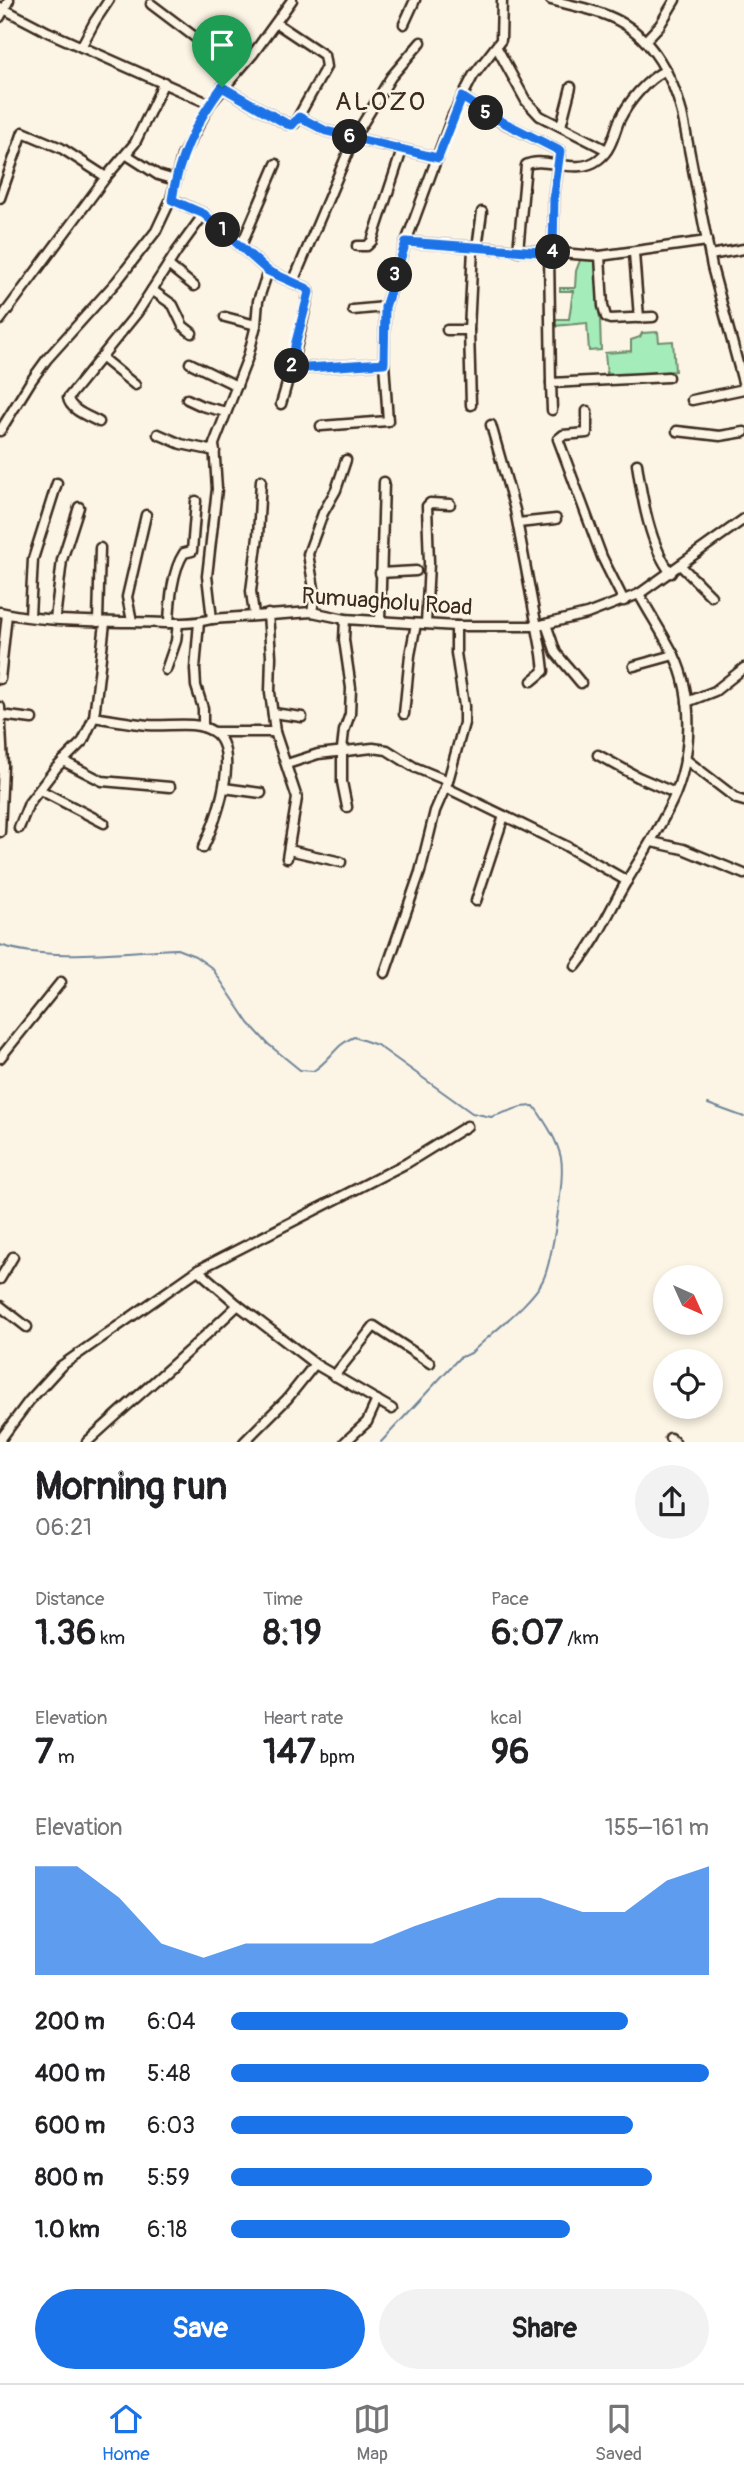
<!DOCTYPE html>
<html lang="en">
<head>
<meta charset="utf-8">
<style>
  body { margin:0; font-family:Pangolin,sans-serif; background:#f2f2f2; color:#202124; height:100vh; display:flex; flex-direction:column; font-size:26px; white-space:nowrap }
  * { box-sizing:border-box; margin:0 }
  p { font-size:23px; color:#757577 }
  .icon { flex:none; width:38px; height:38px; fill:none; stroke:currentColor; stroke-width:2; stroke-linecap:round; stroke-linejoin:round }
  .map { position:relative; height:1442px; overflow:hidden }
  .details { display:flex; flex-direction:column; background:#fff; flex:1 }
  .details>* { flex:none }
  .needle { width:46px; rotate:135deg }
  .tools { position:absolute; left:653px; top:1265px; display:grid; gap:14px }
  .tools a { display:grid; place-items:center; width:70px; height:70px; border-radius:50%; background:#fff; box-shadow:0 4px 10px #0003; font-size:35px }
  .pin { position:absolute; display:grid; place-items:center; width:60px; height:60px; color:#fff; margin:-72px -30px; border-radius:50% 50% 50% 0; rotate:-45deg; box-shadow:0 0 7px #0007 }
  .pin .icon { rotate:45deg }
  .km { position:absolute; width:35px; height:35px; margin:-18px; border-radius:50%; background:#222; color:#fff; font-size:19px; line-height:35px; text-align:center }
  .round { display:grid; place-items:center; flex:none; width:74px; height:74px; border-radius:37px; background:#f2f2f2 }
  .head { display:flex; align-items:center; justify-content:space-between; height:119px; padding:0 35px }
  h1 { font-size:38px; font-weight:700; line-height:52px }
  .figures { display:grid; grid-template-columns:repeat(3,1fr); gap:10px; height:119px; padding:7px 35px }
  .figures div { display:grid; align-content:center }
  .figures b { font-size:35px; font-weight:700 }
  .figures small { font-size:19px; font-weight:400 }
  .figures p { font-size:19px }
  .chart { height:196px; padding:14px 35px }
  .chart p { display:flex; justify-content:space-between }
  .chart svg { width:100%; height:126px; margin-top:7px; fill:#1a73e8; opacity:.7 }
  .cta { display:flex; gap:14px; margin-top:auto; padding:14px 35px }
  .cta a { flex:1; height:80px; border-radius:42px; background:#1a73e8; color:#fff; font-size:28px; font-weight:700; line-height:80px; text-align:center }
  .cta a+a { background:#f2f2f2; color:#202124 }
  ul { padding:0 35px; list-style:none; font-size:23px }
  li { display:grid; grid-template-columns:112px 84px 1fr; align-items:center; height:52px }
  li i { height:18px; border-radius:9px; background:#1a73e8 }
  .tab-bar { display:flex; justify-content:space-around; align-items:center; height:98px; border-top:2px solid #e0e0e0; background:#fff; font-size:19px; color:#757577 }
  .tab-bar a { display:grid; justify-items:center; gap:4px }
  .tab-bar .current { color:#1a73e8 }
  .map>svg:first-child { display:block }
</style>
</head>
<body>
<div class="map">
<svg width="744" height="1442" viewBox="0 0 744 1442">
  <rect width="100%" height="100%" fill="#fcf5e5"/>
  <filter id="ink" filterUnits="userSpaceOnUse"><feTurbulence type="fractalNoise" baseFrequency=".0143" numOctaves="2"/><feDisplacementMap in="SourceGraphic" scale="14" xChannelSelector="R" yChannelSelector="G"/><feConvolveMatrix kernelMatrix="1 2 1 2 8 2 1 2 1" color-interpolation-filters="sRGB"/></filter>
  <g filter="url(#ink)">
    <g fill="#a4ecb9" stroke="#708b6c" stroke-width="2">
      <polygon points="581,258 598,259 601,350 589,351 587,323 553,326 557,319 569,319 573,291 560,291 560,288 575,288 576,271"/>
      <polygon points="658,332 659,342 673,341 675,371 607,376 605,353 631,351 631,340 640,337 642,333"/>
    </g>
    <g fill="none" stroke-linecap="round" stroke-linejoin="round">
      <g stroke="#6f859a" stroke-width="2">
        <path d="M0,945C51,962 123,951 177,949L195,956L212,968L249,1023L268,1044L300,1070L313,1071C329,1062 336,1044 354,1037L377,1045L472,1113L491,1117L521,1107L534,1106C545,1122 557,1139 561,1158C565,1178 552,1261 543,1280C533,1302 489,1335 471,1353L459,1358L381,1442"/>
        <polyline points="708,1104 744,1117"/>
      </g>
      <defs>
        <g id="minor">
          <path d="M551,0C573,6 599,10 619,21C653,39 673,78 682,113L712,267L744,386"/>
          <polyline points="151,4 208,47 236,73"/>
          <polyline points="0,7 48,32 210,104"/>
          <polyline points="0,17 9,0"/>
          <polyline points="404,24 415,0"/>
          <polyline points="645,41 660,25 675,0"/>
          <polyline points="81,47 95,21 109,0"/>
          <polyline points="497,48 526,101 540,116 607,150"/>
          <polyline points="222,87 287,124 295,123 326,67 324,55 276,23"/>
          <polyline points="462,97 490,116 560,151 554,194 553,253"/>
          <polyline points="299,117 326,131 438,158"/>
          <polyline points="561,126 571,87"/>
          <polyline points="127,155 158,175 175,180"/>
          <polyline points="0,198 23,132 61,148 106,177"/>
          <path d="M171,199L204,214L268,271L306,288L309,292C301,329 292,368 281,404"/>
          <polyline points="406,242 600,256 707,241"/>
          <polyline points="241,246 276,164"/>
          <polyline points="357,246 367,246 372,241 402,150"/>
          <polyline points="477,248 482,212"/>
          <path d="M518,251L526,165C544,155 576,177 599,159C611,150 614,134 619,121C628,102 646,80 666,70"/>
          <polyline points="634,253 639,318"/>
          <polyline points="549,254 551,383 668,377"/>
          <polyline points="710,255 744,249"/>
          <polyline points="600,256 603,306 606,317 610,319 653,317"/>
          <polyline points="168,265 194,286"/>
          <polyline points="293,282 354,138 391,77 421,42"/>
          <polyline points="152,290 173,305 183,326 192,333"/>
          <polyline points="353,310 385,307"/>
          <polyline points="225,317 256,325"/>
          <polyline points="0,320 106,177 135,143 164,82"/>
          <polyline points="447,330 469,330"/>
          <polyline points="102,358 135,385"/>
          <polyline points="190,363 237,386"/>
          <polyline points="292,369 384,363"/>
          <polyline points="551,383 552,410"/>
          <polyline points="187,399 202,406 226,412"/>
          <polyline points="692,400 744,389"/>
          <polyline points="471,405 469,330 473,248"/>
          <polyline points="587,411 587,433 563,435 558,439 602,557 624,601"/>
          <path d="M99,422C88,416 70,410 68,398L137,313L177,251L204,214"/>
          <polyline points="491,425 515,510 542,654 544,671 532,681"/>
          <polyline points="321,426 388,421 384,363 385,307 406,242 452,117 473,76 501,40 502,0"/>
          <polyline points="0,431 31,381 47,359 117,281 156,231 171,199 182,156 210,104 253,54 292,0"/>
          <polyline points="677,431 720,436 744,432"/>
          <polyline points="158,434 181,444 215,451"/>
          <path d="M637,464C642,498 650,546 671,573"/>
          <polyline points="518,523 556,519"/>
          <polyline points="681,566 711,596"/>
          <polyline points="380,573 416,571"/>
          <path d="M0,612C42,622 88,621 131,622C158,622 185,626 212,619L312,612L345,619L456,626H537L587,614L639,594L744,519"/>
          <polyline points="312,612 315,594 308,554 323,513 336,490 346,460"/>
          <polyline points="268,614 271,656 270,692 275,732 297,798 287,858"/>
          <polyline points="254,615 251,591 258,537 261,480"/>
          <polyline points="30,616 33,559 57,483"/>
          <polyline points="55,619 62,560 79,507"/>
          <polyline points="212,619 207,576 217,489 214,444 248,357 256,325 258,301 268,271"/>
          <polyline points="345,619 344,640 351,688 350,714 344,731 342,749 342,782 347,807"/>
          <polyline points="380,620 384,482"/>
          <polyline points="132,621 127,597 146,515"/>
          <polyline points="98,622 100,548"/>
          <polyline points="199,622 195,669 196,686 203,708 203,727"/>
          <path d="M169,623C170,601 172,571 184,553L192,551L196,501"/>
          <polyline points="426,624 429,563 427,506 430,503 450,504"/>
          <polyline points="546,624 556,653 581,683"/>
          <polyline points="634,666 674,655"/>
          <polyline points="166,670 176,641 178,623"/>
          <polyline points="0,679 7,614"/>
          <polyline points="687,702 715,691 744,668"/>
          <polyline points="0,707 3,766 0,832"/>
          <polyline points="273,713 302,717"/>
          <polyline points="404,714 410,655 416,624"/>
          <polyline points="1,715 32,719"/>
          <path d="M94,717C112,720 130,723 148,725C167,727 195,720 212,731C243,749 215,824 203,848"/>
          <polyline points="215,732 275,732"/>
          <polyline points="598,755 638,777 675,793"/>
          <polyline points="685,759 737,799 744,801"/>
          <polyline points="63,761 102,781 170,787"/>
          <polyline points="287,764 318,754 373,748 387,750 414,767 448,781"/>
          <polyline points="445,787 566,846 627,881"/>
          <polyline points="224,788 261,793"/>
          <polyline points="40,790 104,823"/>
          <polyline points="19,828 29,803 56,768 83,741 94,717 105,623"/>
          <polyline points="652,842 683,849 744,874"/>
          <polyline points="289,850 341,862"/>
          <polyline points="476,901 504,816"/>
          <path d="M576,966C600,936 609,910 628,879C645,851 662,825 675,795C692,753 694,696 674,655C663,634 650,614 639,594"/>
          <polyline points="385,973 420,872 435,811 448,781 464,723 464,706 456,653 456,626"/>
          <polyline points="0,1058 61,982"/>
          <polyline points="198,1270 238,1305 315,1364 392,1409"/>
          <polyline points="0,1279 13,1257"/>
          <polyline points="0,1306 27,1327"/>
          <polyline points="334,1376 374,1326 430,1363"/>
          <polyline points="670,1438 675,1442"/>
          <polyline points="0,1440 29,1401 61,1366 198,1270 407,1163 467,1126"/>
          <path d="M87,1442C137,1396 189,1352 238,1305"/>
          <polyline points="244,1442 287,1399 315,1364"/>
          <polyline points="345,1442 367,1422 377,1400"/>
        </g>
      </defs>
      <use href="#minor" stroke="#3b2a1e" stroke-width="13"/>
      <use href="#minor" stroke="#fcf5e5" stroke-width="8"/>
    </g>
  </g>
  <g fill="none" stroke-linecap="round" stroke-linejoin="round" filter="url(#ink)">
    <defs>
      <path id="route" d="M222,87L287,124L292,125L299,117L326,131L438,158L462,97L491,116L560,151L554,194L553,253L406,242L385,307L384,363L292,369L295,346L309,292L306,288L268,271L204,214L172,200C178,158 197,120 222,87Z"/>
    </defs>
    <use href="#route" stroke="#fff" stroke-width="14"/>
    <use href="#route" stroke="#1a73e8" stroke-width="9"/>
  </g>
  <g text-anchor="middle" stroke-width="5" stroke-linejoin="round" paint-order="stroke">
    <g font-size="23" fill="#3b2a1e" stroke="#fcf5e5">
      <text transform="translate(387 601) rotate(4)" y="8">Rumuagholu Road</text>
    </g>
    <g font-size="26" letter-spacing="2" fill="#3b2a1e" stroke="#fcf5e5">
      <text x="381" y="110">ALOZO</text>
    </g>
  </g>
</svg>
<div class="tools">
<a><svg class="needle" viewBox="-14 -14 28 28"><path d="M0-13l5 13h-10z" fill="#e53935"/><path d="M0 13l5-13h-10z" fill="#757577"/></svg></a>
<a><svg class="icon" aria-label="locate" viewBox="0 0 24 24"><circle cx="12" cy="12" r="6"/><path d="M12 2v4M12 18v4M2 12h4M18 12h4"/></svg></a>
</div>
<div class="pin" style="left:222px;top:87px;background:#1e9e55"><svg class="icon" aria-label="arrive" viewBox="0 0 24 24"><path d="M6 21V4h12l-3 4 3 4H6"/></svg></div>
<b class="km" style="left:223px;top:230px">1</b>
<b class="km" style="left:292px;top:366px">2</b>
<b class="km" style="left:395px;top:275px">3</b>
<b class="km" style="left:553px;top:252px">4</b>
<b class="km" style="left:486px;top:113px">5</b>
<b class="km" style="left:350px;top:137px">6</b>
</div>
<section class="details">
<div class="head"><div><h1>Morning run</h1><p>06:21</p></div><a class="round"><svg class="icon" aria-label="share" viewBox="0 0 24 24"><path d="M12 15V3M7 8l5-5 5 5M5 13v7h14v-7"/></svg></a></div>
<div class="figures">
<div><p>Distance</p><b>1.36<small> km</small></b></div>
<div><p>Time</p><b>8:19</b></div>
<div><p>Pace</p><b>6:07<small> /km</small></b></div>
</div>
<div class="figures">
<div><p>Elevation</p><b>7<small> m</small></b></div>
<div><p>Heart rate</p><b>147<small> bpm</small></b></div>
<div><p>kcal</p><b>96</b></div>
</div>
<div class="chart"><p><span>Elevation</span>155–161 m</p>
<svg viewBox="0 0 160 44" preserveAspectRatio="none"><path d="M0 44V6L10 6L20 17L30 33L40 38L50 33L60 33L70 33L80 33L90 27L100 22L110 17L120 17L130 22L140 22L150 11L160 6V44z"/></svg>
</div>
<ul>
<li><b>200 m</b>6:04<i style="width:83%"></i></li>
<li><b>400 m</b>5:48<i style="width:100%"></i></li>
<li><b>600 m</b>6:03<i style="width:84%"></i></li>
<li><b>800 m</b>5:59<i style="width:88%"></i></li>
<li><b>1.0 km</b>6:18<i style="width:71%"></i></li>
</ul>
<div class="cta"><a>Save</a><a>Share</a></div>
</section>
<nav class="tab-bar">
<a class="current"><svg class="icon" aria-label="home" viewBox="0 0 24 24"><path d="M3 11l9-7 9 7M6 9v11h12V9"/></svg>Home</a>
<a><svg class="icon" aria-label="map" viewBox="0 0 24 24"><path d="M3 6l6-2 6 2 6-2v14l-6 2-6-2-6 2zM9 4v14M15 6v14"/></svg>Map</a>
<a><svg class="icon" aria-label="saved" viewBox="0 0 24 24"><path d="M7 4h10v16l-5-4-5 4z"/></svg>Saved</a>
</nav>
</body>
</html>
